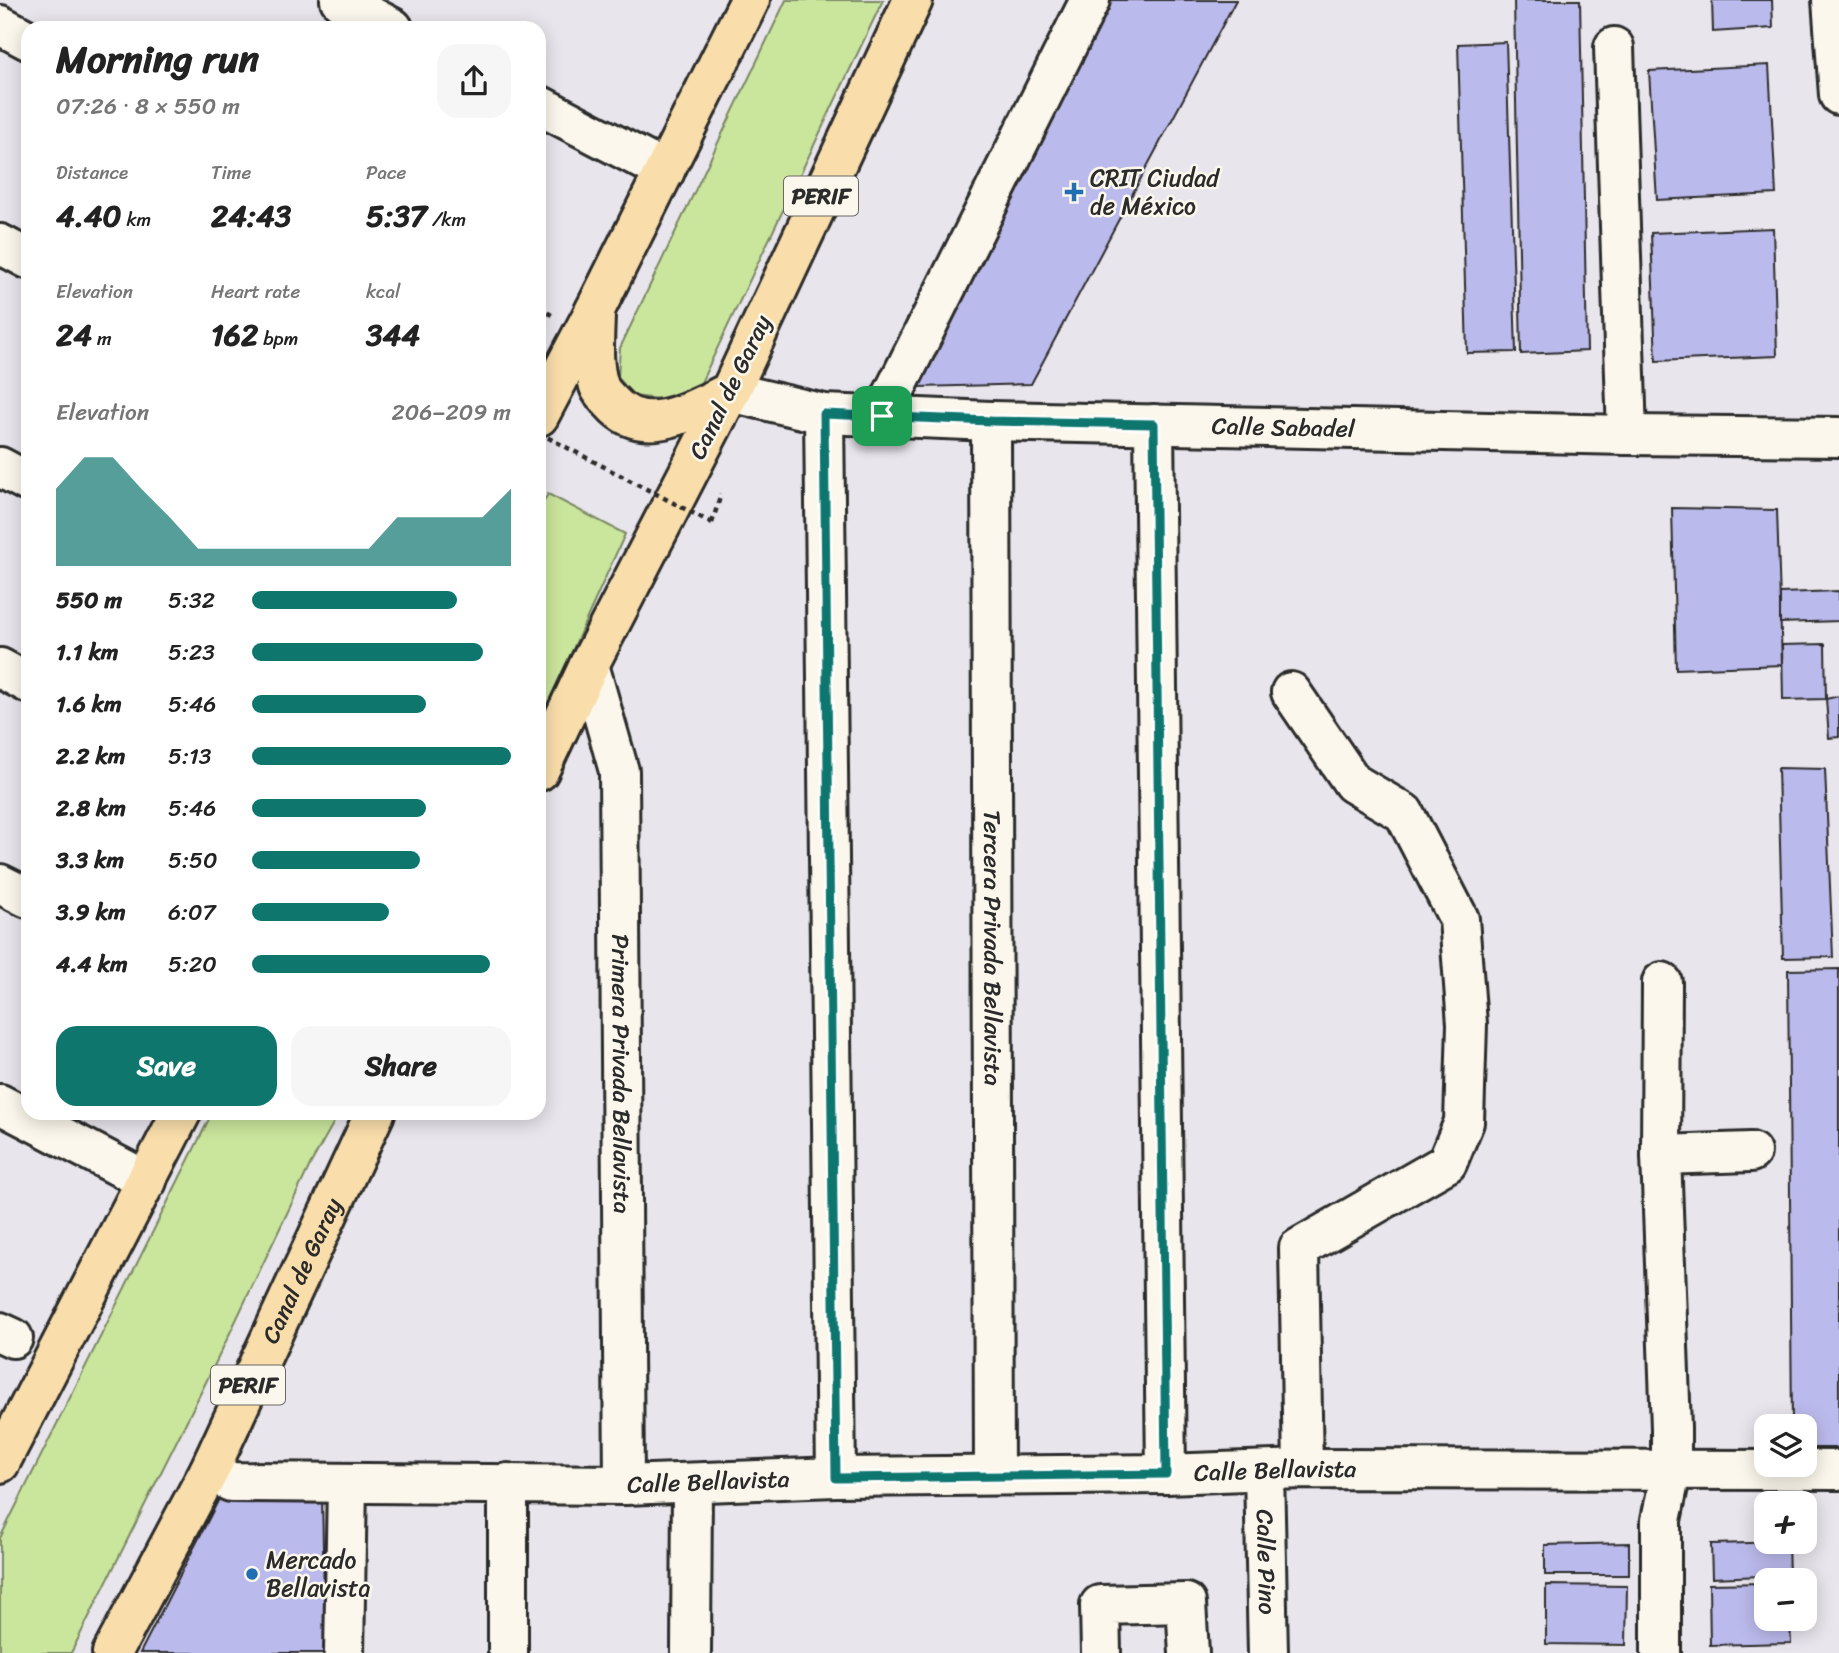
<!DOCTYPE html>
<html lang="en">
<head>
<meta charset="utf-8">
<style>
  body { margin:0; font-family:Sriracha,sans-serif; background:#f6f6f6; color:#222; height:100vh; display:flex; flex-direction:column; font-size:26px; white-space:nowrap }
  * { box-sizing:border-box; margin:0 }
  p { font-size:23px; color:#767676 }
  .icon { flex:none; width:38px; height:38px; fill:none; stroke:currentColor; stroke-width:2; stroke-linecap:round; stroke-linejoin:round }
  .map { position:relative; flex:1; overflow:hidden }
  .drawer { position:absolute; left:21px; top:21px; width:525px; height:1099px; display:flex; flex-direction:column; background:#fff; border-radius:21px; box-shadow:0 4px 18px #0003 }
  .drawer>* { flex:none }
  .buttons { position:absolute; left:1754px; top:1414px; display:grid; gap:14px }
  .buttons a { display:grid; place-items:center; width:63px; height:63px; border-radius:14px; background:#fff; box-shadow:0 4px 18px #0003; font-size:35px }
  .pin { position:absolute; display:grid; place-items:center; width:60px; height:60px; color:#fff; margin:-30px; border-radius:14px; box-shadow:0 4px 10px #0006 }
  .round { display:grid; place-items:center; flex:none; width:74px; height:74px; border-radius:21px; background:#f6f6f6 }
  .overview { display:flex; align-items:center; justify-content:space-between; height:119px; padding:0 35px }
  h1 { font-size:38px; font-weight:800; line-height:52px }
  .metrics { display:grid; grid-template-columns:repeat(3,1fr); gap:10px; height:119px; padding:7px 35px }
  .metrics div { display:grid; align-content:center }
  .metrics b { font-size:30px; font-weight:800 }
  .metrics small { font-size:19px; font-weight:400 }
  .metrics p { font-size:19px }
  .chart { height:196px; padding:14px 35px }
  .chart p { display:flex; justify-content:space-between }
  .chart svg { width:100%; height:126px; margin-top:7px; fill:#0f766e; opacity:.7 }
  .cta { display:flex; gap:14px; margin-top:auto; padding:14px 35px }
  .cta a { flex:1; height:80px; border-radius:21px; background:#0f766e; color:#fff; font-size:28px; font-weight:800; line-height:80px; text-align:center }
  .cta a+a { background:#f6f6f6; color:#222 }
  ul { padding:0 35px; list-style:none; font-size:23px }
  li { display:grid; grid-template-columns:112px 84px 1fr; align-items:center; height:52px }
  li i { height:18px; border-radius:9px; background:#0f766e }
  .map>svg:first-child { display:block }
</style>
</head>
<body>
<div class="map">
<svg width="1839" height="1653" viewBox="0 0 1839 1653">
  <rect width="100%" height="100%" fill="#e8e5ec"/>
  <filter id="ink" filterUnits="userSpaceOnUse"><feTurbulence type="fractalNoise" baseFrequency=".0143" numOctaves="2"/><feDisplacementMap in="SourceGraphic" scale="14" xChannelSelector="R" yChannelSelector="G"/><feConvolveMatrix kernelMatrix="1 2 1 2 8 2 1 2 1" color-interpolation-filters="sRGB"/></filter>
  <g filter="url(#ink)">
    <g fill="#cae59c" stroke="#7a8864" stroke-width="2">
      <polygon points="786,0 883,0 697,391 669,400 633,396 618,377 620,348"/>
      <polygon points="548,494 625,534 539,724 539,509"/>
      <polygon points="212,1113 339,1113 311,1163 218,1358 71,1653 0,1653 0,1538"/>
    </g>
    <g fill="#bbbaec" stroke="#2b2b2b" stroke-width="2">
      <polygon points="1109,0 1236,0 1031,384 919,387"/>
      <polygon points="1514,0 1580,0 1587,351 1521,354"/>
      <polygon points="1712,0 1772,0 1773,28 1713,32"/>
      <polygon points="1506,42 1516,352 1467,353 1458,44"/>
      <polygon points="1769,65 1776,194 1657,200 1649,71"/>
      <polygon points="1773,228 1777,356 1656,361 1651,233"/>
      <polygon points="1672,508 1777,510 1782,665 1676,669"/>
      <polygon points="1839,591 1839,621 1780,623 1780,593"/>
      <polygon points="1825,644 1826,699 1783,700 1782,645"/>
      <polygon points="1839,696 1839,737 1829,738 1826,699"/>
      <polygon points="1778,768 1825,769 1833,957 1783,958"/>
      <polygon points="1839,969 1839,1448 1804,1448 1804,1426 1792,1426 1788,970"/>
      <polygon points="221,1495 322,1495 325,1653 140,1653"/>
      <polygon points="1788,1542 1789,1575 1712,1578 1711,1544"/>
      <polygon points="1629,1543 1629,1575 1545,1575 1545,1545"/>
      <polygon points="1766,1583 1766,1619 1790,1619 1791,1643 1710,1645 1709,1584"/>
      <polygon points="1546,1585 1627,1586 1626,1645 1546,1644"/>
    </g>
    <g fill="none" stroke-linecap="round" stroke-linejoin="round">
      <defs>
        <g id="minor">
          <polyline points="340,0 393,28"/>
          <polyline points="1832,0 1839,95"/>
          <polyline points="0,25 28,40"/>
          <polyline points="1614,47 1627,435"/>
          <polyline points="539,105 665,171"/>
          <polyline points="0,244 28,259"/>
          <path id="s1" d="M730,392L824,414L991,421L1627,435L1839,437"/>
          <polyline points="824,414 836,1477"/>
          <polyline points="882,416 1090,0"/>
          <path id="s2" d="M991,421L994,1475"/>
          <polyline points="1154,424 1166,1474"/>
          <polyline points="0,467 28,482"/>
          <path id="s3" d="M589,665L619,771L624,1485"/>
          <polyline points="0,668 28,683"/>
          <polyline points="1291,692 1353,783 1404,813 1459,919 1467,1024 1464,1122 1447,1163 1299,1248 1303,1469"/>
          <polyline points="0,884 28,898"/>
          <polyline points="0,1104 147,1181"/>
          <polyline points="1661,1155 1751,1152"/>
          <polyline points="0,1332 13,1338"/>
          <path id="s4" d="M209,1471L231,1482L624,1485L836,1477L1166,1474L1303,1469L1839,1470"/>
          <path id="s5" d="M1264,1471L1268,1653"/>
          <polyline points="344,1653 347,1484"/>
          <polyline points="508,1653 508,1483"/>
          <polyline points="691,1653 692,1483"/>
          <polyline points="1101,1653 1100,1605 1186,1603 1189,1653"/>
          <polyline points="1661,1653 1661,1520 1671,1472 1671,1428 1661,1155 1662,982"/>
        </g>
        <g id="major">
          <polyline points="539,416 595,310"/>
          <polyline points="539,771 589,665 730,392"/>
          <polyline points="0,1463 181,1113"/>
          <path id="s6" d="M112,1653L209,1471L375,1113"/>
        </g>
        <path id="highway" d="M750,0L595,310C595,335 591,362 599,386C601,392 607,398 612,403C644,440 694,409 730,392L913,0"/>
      </defs>
      <use href="#minor" stroke="#2b2b2b" stroke-width="44"/>
      <use href="#major" stroke="#2b2b2b" stroke-width="44"/>
      <use href="#highway" stroke="#2b2b2b" stroke-width="44"/>
      <g stroke="#2b2b2b" stroke-width="4.5" stroke-dasharray="5 5" stroke-linecap="butt">
        <polyline points="539,307 553,316"/>
        <polyline points="712,523 721,494"/>
      </g>
      <use href="#minor" stroke="#fbf7ec" stroke-width="38"/>
      <use href="#major" stroke="#f9deab" stroke-width="38"/>
      <use href="#highway" stroke="#f9deab" stroke-width="38"/>
      <polyline stroke="#2b2b2b" stroke-width="4.5" stroke-dasharray="5 5" stroke-linecap="butt" points="539,433 712,523"/>
    </g>
  </g>
  <g fill="none" stroke-linecap="round" stroke-linejoin="round" filter="url(#ink)">
    <defs>
      <polygon id="route" points="824,414 991,421 1154,424 1166,1474 836,1478"/>
    </defs>
    <use href="#route" stroke="#fff" stroke-width="14"/>
    <use href="#route" stroke="#0f766e" stroke-width="9"/>
  </g>
  <g fill="#1f6fb2" stroke="#fbf7ec" stroke-width="2.5">
    <path d="M1070.5 181.5h7v7h7v7h-7v7h-7v-7h-7v-7h7z"/>
    <circle cx="252" cy="1574" r="7"/>
  </g>
  <g text-anchor="middle" stroke-width="5" stroke-linejoin="round" paint-order="stroke">
    <g fill="#fbf7ec" stroke="#696865" stroke-width="2">
      <rect x="784" y="176.5" width="74" height="39" rx="5"/>
      <rect x="211" y="1365.5" width="74" height="39" rx="5"/>
    </g>
    <g font-size="23" font-weight="bold" fill="#2b2b2b">
      <text x="821" y="204">PERIF</text>
      <text x="248" y="1393">PERIF</text>
    </g>
    <g font-size="24" fill="#2b2b2b" stroke="#fbf7ec" text-anchor="start">
      <text x="1090" y="186">CRIT Ciudad<tspan x="1090" dy="28">de México</tspan></text>
      <text x="266" y="1568">Mercado<tspan x="266" dy="28">Bellavista</tspan></text>
    </g>
    <g font-size="24" fill="#2b2b2b" stroke="#fbf7ec">
      <text transform="translate(730 387) rotate(-64)" y="8">Canal de Garay</text>
      <text dy="8" stroke="none"><textPath href="#s1" startOffset="556">Calle Sabadel</textPath></text>
      <text dy="8" stroke="none"><textPath href="#s2" startOffset="527">Tercera Privada Bellavista</textPath></text>
      <text dy="8" stroke="none"><textPath href="#s3" startOffset="413">Primera Privada Bellavista</textPath></text>
      <text dy="8" stroke="none"><textPath href="#s6" startOffset="427">Canal de Garay</textPath></text>
      <text dy="8" stroke="none"><textPath href="#s4" startOffset="1069">Calle Bellavista</textPath></text>
      <text dy="8" stroke="none"><textPath href="#s4" startOffset="502">Calle Bellavista</textPath></text>
      <text dy="8" stroke="none"><textPath href="#s5" startOffset="91">Calle Pino</textPath></text>
    </g>
  </g>
</svg>
<div class="buttons">
<a><svg class="icon" aria-label="layers" viewBox="0 0 24 24"><path d="M12 4l9 5-9 5-9-5zM3 14l9 5 9-5"/></svg></a>
<a>+</a>
<a>−</a>
</div>
<div class="pin" style="left:882px;top:416px;background:#1e9e55"><svg class="icon" aria-label="arrive" viewBox="0 0 24 24"><path d="M6 21V4h12l-3 4 3 4H6"/></svg></div>
<section class="drawer">
<div class="overview"><div><h1>Morning run</h1><p>07:26 · 8 × 550 m</p></div><a class="round"><svg class="icon" aria-label="share" viewBox="0 0 24 24"><path d="M12 15V3M7 8l5-5 5 5M5 13v7h14v-7"/></svg></a></div>
<div class="metrics">
<div><p>Distance</p><b>4.40<small> km</small></b></div>
<div><p>Time</p><b>24:43</b></div>
<div><p>Pace</p><b>5:37<small> /km</small></b></div>
</div>
<div class="metrics">
<div><p>Elevation</p><b>24<small> m</small></b></div>
<div><p>Heart rate</p><b>162<small> bpm</small></b></div>
<div><p>kcal</p><b>344</b></div>
</div>
<div class="chart"><p><span>Elevation</span>206–209 m</p>
<svg viewBox="0 0 160 44" preserveAspectRatio="none"><path d="M0 44V17L10 6L20 6L30 17L40 27L50 38L60 38L70 38L80 38L90 38L100 38L110 38L120 27L130 27L140 27L150 27L160 17V44z"/></svg>
</div>
<ul>
<li><b>550 m</b>5:32<i style="width:79%"></i></li>
<li><b>1.1 km</b>5:23<i style="width:89%"></i></li>
<li><b>1.6 km</b>5:46<i style="width:67%"></i></li>
<li><b>2.2 km</b>5:13<i style="width:100%"></i></li>
<li><b>2.8 km</b>5:46<i style="width:67%"></i></li>
<li><b>3.3 km</b>5:50<i style="width:65%"></i></li>
<li><b>3.9 km</b>6:07<i style="width:53%"></i></li>
<li><b>4.4 km</b>5:20<i style="width:92%"></i></li>
</ul>
<div class="cta"><a>Save</a><a>Share</a></div>
</section>
</div>
</body>
</html>
